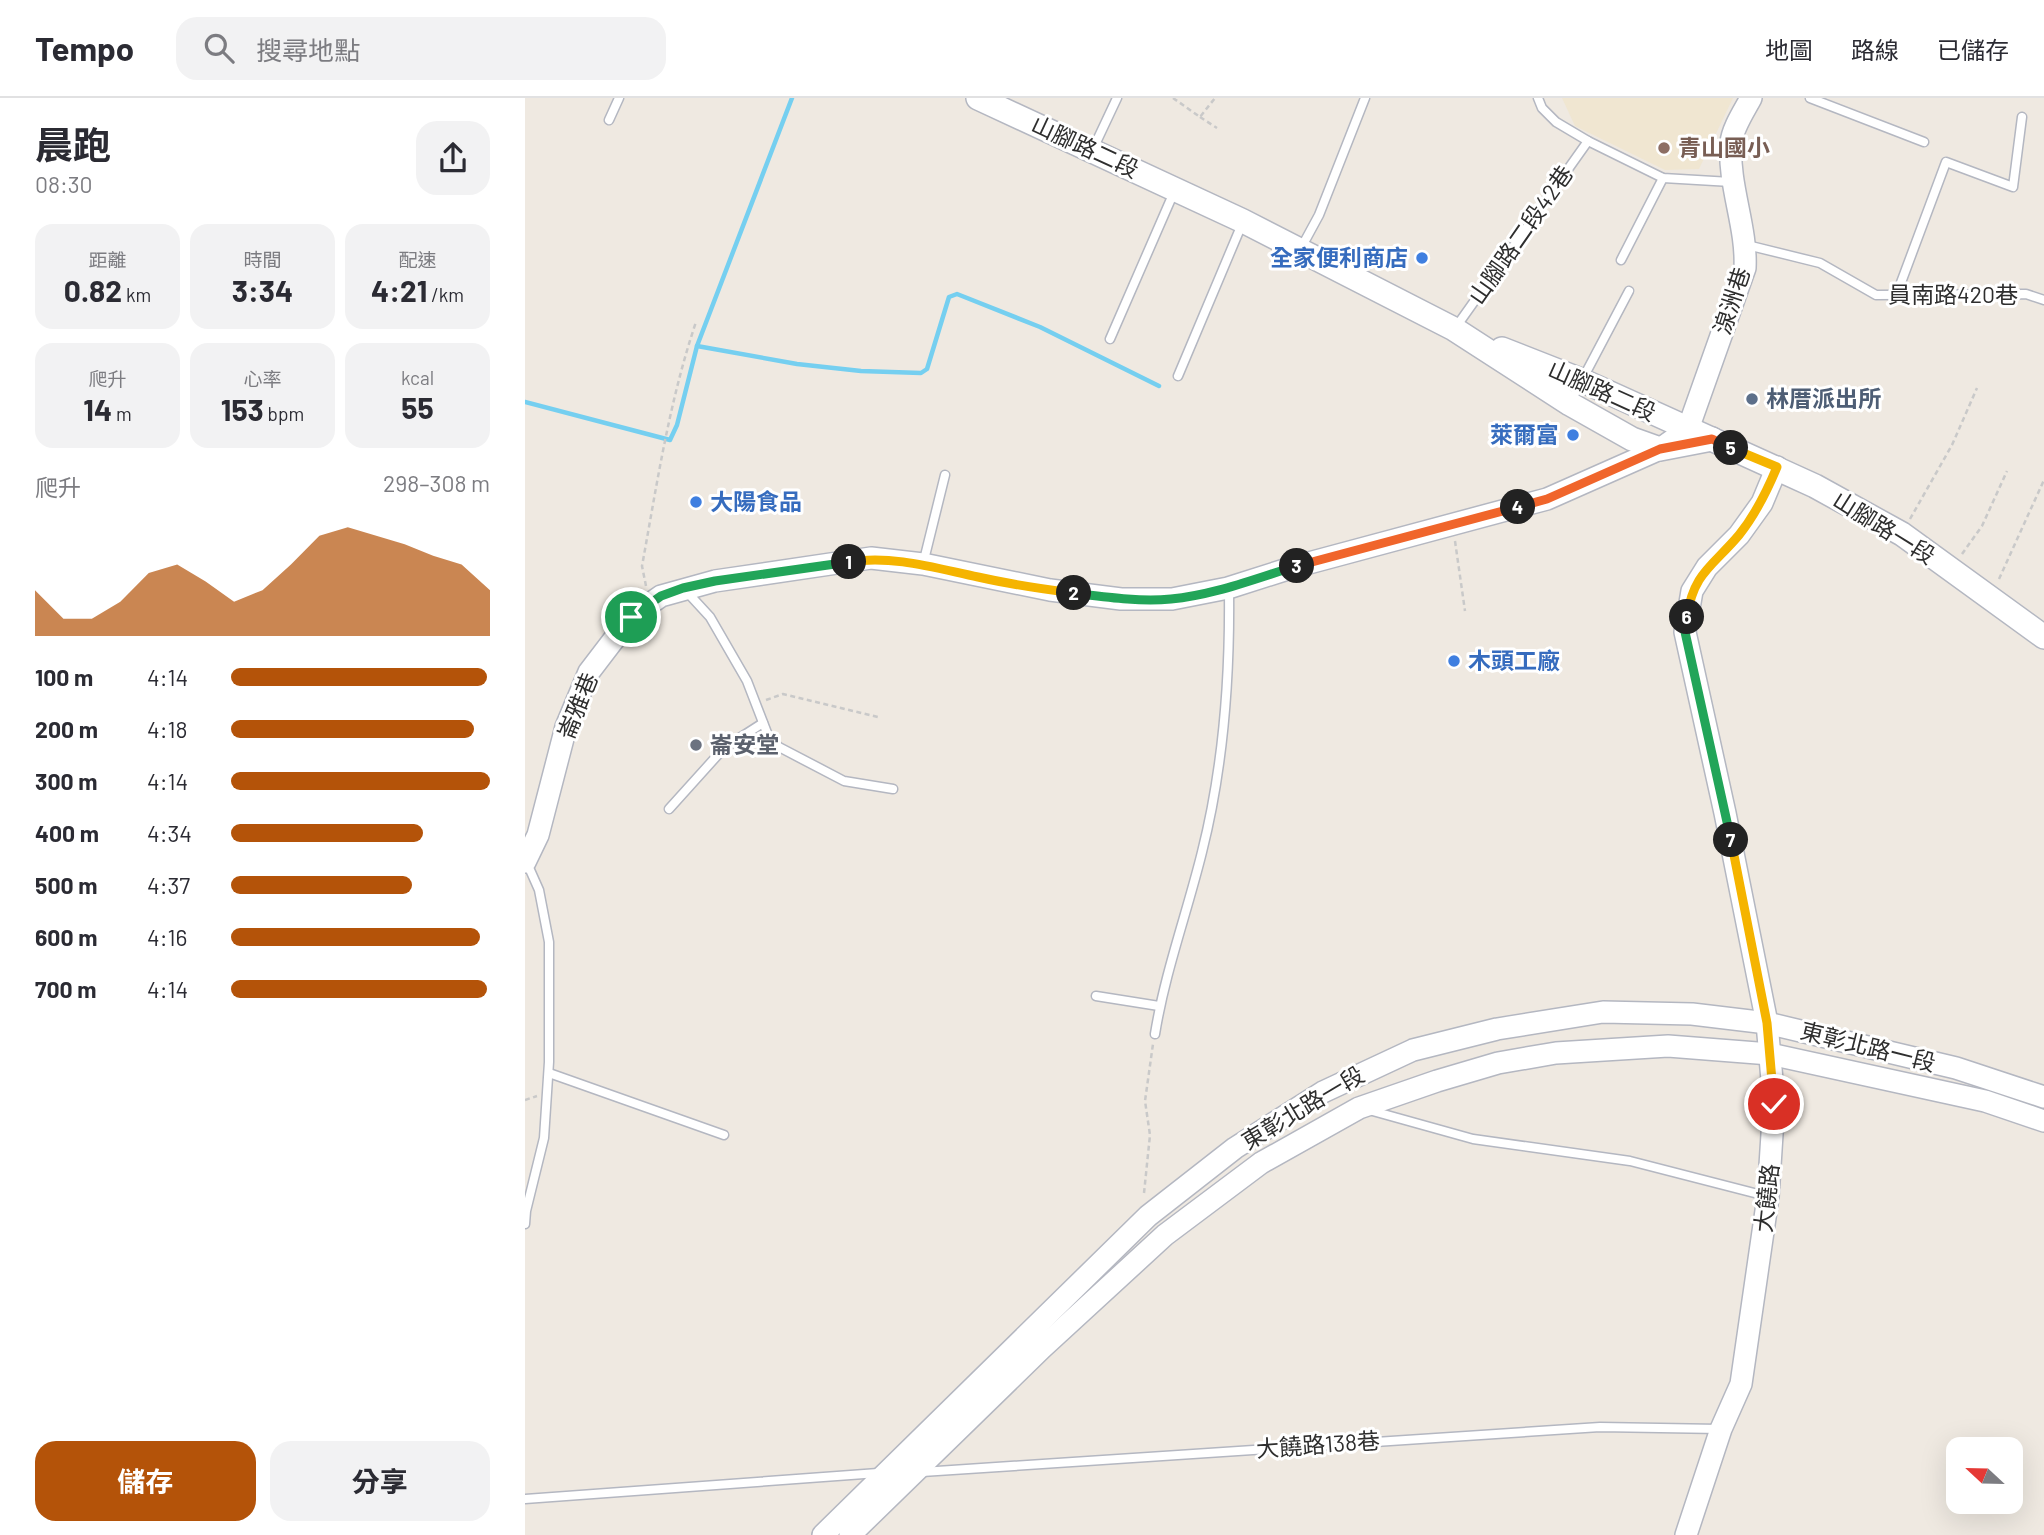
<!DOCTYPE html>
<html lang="zh-TW">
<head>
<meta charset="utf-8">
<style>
  body { margin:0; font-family:Barlow,"Noto Sans TC",sans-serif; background:#f2f2f3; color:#2b2b33; height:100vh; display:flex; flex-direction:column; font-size:26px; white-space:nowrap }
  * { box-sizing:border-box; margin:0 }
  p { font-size:23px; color:#7c7c81 }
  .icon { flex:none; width:38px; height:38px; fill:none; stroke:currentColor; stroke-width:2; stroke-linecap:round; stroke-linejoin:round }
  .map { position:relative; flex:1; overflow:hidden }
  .details { display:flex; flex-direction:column; background:#fff; width:525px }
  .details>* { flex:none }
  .needle { width:46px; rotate:292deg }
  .buttons { position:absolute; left:1421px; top:1339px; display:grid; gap:14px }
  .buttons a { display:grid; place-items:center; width:77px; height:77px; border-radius:14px; background:#fff; box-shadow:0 7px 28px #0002; font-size:35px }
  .pin { position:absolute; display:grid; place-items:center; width:60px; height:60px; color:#fff; margin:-30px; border:4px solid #fff; border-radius:50%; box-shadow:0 2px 7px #0007 }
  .km { position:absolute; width:35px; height:35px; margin:-18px; border-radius:50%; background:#222; color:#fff; font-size:19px; line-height:35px; text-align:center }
  .round { display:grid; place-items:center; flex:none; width:74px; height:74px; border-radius:21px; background:#f2f2f3 }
  .summary { display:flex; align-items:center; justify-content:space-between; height:119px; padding:0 35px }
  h1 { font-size:38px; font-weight:700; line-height:52px }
  .stats { display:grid; grid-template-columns:repeat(3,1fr); gap:10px; height:119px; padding:7px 35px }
  .stats div { display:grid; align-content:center; border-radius:18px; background:#f2f2f3; text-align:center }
  .stats b { font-size:30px; font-weight:700 }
  .stats small { font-size:19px; font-weight:400 }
  .stats p { font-size:19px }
  .chart { height:196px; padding:14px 35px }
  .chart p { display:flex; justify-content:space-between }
  .chart svg { width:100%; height:126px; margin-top:7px; fill:#b45309; opacity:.7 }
  .cta { display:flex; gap:14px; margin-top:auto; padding:14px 35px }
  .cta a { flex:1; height:80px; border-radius:21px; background:#b45309; color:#fff; font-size:28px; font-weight:700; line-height:80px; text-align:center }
  .cta a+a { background:#f2f2f3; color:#2b2b33 }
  ul { padding:0 35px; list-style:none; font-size:23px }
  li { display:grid; grid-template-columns:112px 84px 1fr; align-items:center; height:52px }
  li i { height:18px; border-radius:9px; background:#b45309 }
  header { display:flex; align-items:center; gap:42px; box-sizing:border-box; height:98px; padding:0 35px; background:#fff; border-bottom:2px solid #e1e1e2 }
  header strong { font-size:33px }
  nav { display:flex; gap:38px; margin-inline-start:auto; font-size:24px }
  .search { width:490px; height:63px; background:#f2f2f3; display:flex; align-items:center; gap:18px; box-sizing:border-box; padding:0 24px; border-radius:21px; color:#7c7c81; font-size:26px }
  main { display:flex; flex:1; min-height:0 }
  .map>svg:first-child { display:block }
</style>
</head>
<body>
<header>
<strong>Tempo</strong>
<div class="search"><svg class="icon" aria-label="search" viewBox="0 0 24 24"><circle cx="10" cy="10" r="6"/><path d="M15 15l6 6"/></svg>搜尋地點</div>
<nav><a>地圖</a><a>路線</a><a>已儲存</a></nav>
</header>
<main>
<section class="details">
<div class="summary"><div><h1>晨跑</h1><p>08:30</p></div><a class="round"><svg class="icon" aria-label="share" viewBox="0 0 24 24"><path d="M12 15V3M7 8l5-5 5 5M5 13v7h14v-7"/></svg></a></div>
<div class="stats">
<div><p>距離</p><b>0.82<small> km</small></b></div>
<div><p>時間</p><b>3:34</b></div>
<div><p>配速</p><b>4:21<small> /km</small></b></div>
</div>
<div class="stats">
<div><p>爬升</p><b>14<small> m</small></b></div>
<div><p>心率</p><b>153<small> bpm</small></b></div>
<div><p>kcal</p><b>55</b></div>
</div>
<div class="chart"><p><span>爬升</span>298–308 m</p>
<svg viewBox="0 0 160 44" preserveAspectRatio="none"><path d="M0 44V28L10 38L20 38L30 32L40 22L50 19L60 25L70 32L80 28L90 19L100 9L110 6L120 9L130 12L140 16L150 19L160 28V44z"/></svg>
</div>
<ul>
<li><b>100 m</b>4:14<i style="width:99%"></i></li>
<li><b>200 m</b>4:18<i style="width:94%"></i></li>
<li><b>300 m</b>4:14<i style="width:100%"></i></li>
<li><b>400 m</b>4:34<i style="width:74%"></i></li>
<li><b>500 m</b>4:37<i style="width:70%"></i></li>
<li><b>600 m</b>4:16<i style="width:96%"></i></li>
<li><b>700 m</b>4:14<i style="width:99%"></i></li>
</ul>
<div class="cta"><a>儲存</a><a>分享</a></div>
</section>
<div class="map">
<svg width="1519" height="1437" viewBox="0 0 1519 1437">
  <rect width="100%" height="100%" fill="#efe9e1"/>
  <polygon fill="#f0e6d1" points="1037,0 1208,0 1174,71 1140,72 1050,28"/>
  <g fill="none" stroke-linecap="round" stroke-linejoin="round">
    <g stroke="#75cff0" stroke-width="4.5">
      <polyline points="172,248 272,266 336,273 396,275 402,271 424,199 432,196 515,229 634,288"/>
      <polyline points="0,304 145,342 152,327 172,248 267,0"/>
    </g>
    <defs>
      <g id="service">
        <polyline points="1013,0 1017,10 1031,24 1063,43 1138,80 1206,84"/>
        <polyline points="1285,0 1399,44"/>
        <polyline points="84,22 94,0"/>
        <polyline points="568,51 592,0"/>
        <polyline points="1222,147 1295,165 1351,197 1501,196 1519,202"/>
        <polyline points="775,152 794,117 840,0"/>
        <polyline points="1096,162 1138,80"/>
        <polyline points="1371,198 1421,64 1488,89 1497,19"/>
        <polyline points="931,229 1063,43"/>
        <polyline points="585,241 649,94"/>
        <polyline points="653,278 717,126"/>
        <polyline points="1046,303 1104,193"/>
        <polyline points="398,466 420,377"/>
        <polyline points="162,494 185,519 222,583 244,640 254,649 319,683 368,691"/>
        <polyline points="144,711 199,650 238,625"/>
        <polyline points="571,898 634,908"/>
        <path d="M630,936C640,874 662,815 677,754C698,671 705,578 704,493"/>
        <polyline points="24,975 199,1037"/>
        <polyline points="844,1012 948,1041 1105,1063 1241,1098"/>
        <polyline points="0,1126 1,1113 19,1040 24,964 24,844 14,792 2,765"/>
        <polyline points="397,1374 1075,1329 1195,1331"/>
        <polyline points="0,1401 353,1375"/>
      </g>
      <g id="tertiary">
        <path d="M0,764L13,737L41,629L64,574L106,519L136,498L190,483L346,460L398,466L525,492L596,501H647L703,490L769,469L1022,401L1135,351L1163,331L1220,170C1222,128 1203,88 1206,45C1207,31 1219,13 1226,0"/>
        <polyline points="298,1437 623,1118 710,1050 798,994 888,952 972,931 1078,914 1167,916 1242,925 1431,970 1519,999"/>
        <polyline points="325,1437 517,1250 640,1137 736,1065 834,1010 912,983 973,965 1031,955 1143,948 1245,956 1460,1003 1519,1023"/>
        <polyline points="1161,1437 1196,1331 1216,1286 1243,1099 1249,1005 1242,925 1200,715 1160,534 1167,493 1182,469 1214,437 1237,405 1252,369"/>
      </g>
      <g id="secondary">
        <polyline points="453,0 718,123 929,231 1045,306 1107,341 1135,351 1187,341"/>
        <polyline points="977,251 1056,282 1290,388 1377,436 1519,539"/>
      </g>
    </defs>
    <use href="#service" stroke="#b4b7c1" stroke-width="11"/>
    <use href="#tertiary" stroke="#b4b7c1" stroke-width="24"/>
    <use href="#secondary" stroke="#b4b7c1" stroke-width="26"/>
    <g stroke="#c9c9c9" stroke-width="2.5" stroke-dasharray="5 3.5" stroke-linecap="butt">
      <polyline points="648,0 675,19 690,0"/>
      <polyline points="675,19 692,30"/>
      <polyline points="1385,421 1427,347 1452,290"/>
      <polyline points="930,443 940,513"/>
      <polyline points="1437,456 1457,428 1482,373"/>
      <polyline points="1474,481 1519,382"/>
      <path d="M121,488L117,468C132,386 144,304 171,224"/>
      <polyline points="241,602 258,596 353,619"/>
      <polyline points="0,1002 12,998"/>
      <polyline points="619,1095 625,1037 620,1003 628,946"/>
    </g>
    <use href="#service" stroke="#fff" stroke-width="8"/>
    <use href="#tertiary" stroke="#fff" stroke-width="21"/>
    <use href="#secondary" stroke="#fff" stroke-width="23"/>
  </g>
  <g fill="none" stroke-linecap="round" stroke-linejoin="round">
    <defs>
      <polyline id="split-1" points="106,519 136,498 158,490 190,483 324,464"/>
      <path id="split-2" d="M324,464C368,457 410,470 453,479C484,486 517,491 549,495"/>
      <path id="split-3" d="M549,495C581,499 614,504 646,501C690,497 731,480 772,468"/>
      <polyline id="split-4" points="772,468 993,409"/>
      <polyline id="split-5" points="993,409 1022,401 1135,351 1187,341 1206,350"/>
      <path id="split-6" d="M1162,519C1168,475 1188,468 1214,437C1231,416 1242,393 1252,369L1206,350"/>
      <polyline id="split-7" points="1162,519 1160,534 1206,742"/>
      <polyline id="split-8" points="1206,742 1242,925 1249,1006"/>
    </defs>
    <use href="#split-1" stroke="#fff" stroke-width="14"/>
    <use href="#split-2" stroke="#fff" stroke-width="14"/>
    <use href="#split-3" stroke="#fff" stroke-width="14"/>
    <use href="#split-4" stroke="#fff" stroke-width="14"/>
    <use href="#split-5" stroke="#fff" stroke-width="14"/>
    <use href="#split-6" stroke="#fff" stroke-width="14"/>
    <use href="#split-7" stroke="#fff" stroke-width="14"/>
    <use href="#split-8" stroke="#fff" stroke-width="14"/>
    <use href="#split-1" stroke="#22a559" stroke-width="9"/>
    <use href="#split-2" stroke="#f5b400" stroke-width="9"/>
    <use href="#split-3" stroke="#22a559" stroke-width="9"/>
    <use href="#split-4" stroke="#f0652b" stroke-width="9"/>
    <use href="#split-5" stroke="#f0652b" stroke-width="9"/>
    <use href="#split-6" stroke="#f5b400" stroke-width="9"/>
    <use href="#split-7" stroke="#22a559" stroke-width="9"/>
    <use href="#split-8" stroke="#f5b400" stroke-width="9"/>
  </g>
  <circle fill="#8d6e63" stroke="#fff" stroke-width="2.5" cx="1139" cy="50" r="7"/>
  <g fill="#3f7fe0" stroke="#fff" stroke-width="2.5">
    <circle cx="897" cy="160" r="7"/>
    <circle cx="1048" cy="337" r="7"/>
    <circle cx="171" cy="404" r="7"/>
    <circle cx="929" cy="563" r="7"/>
  </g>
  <circle fill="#5c6f8a" stroke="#fff" stroke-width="2.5" cx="1227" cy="301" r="7"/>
  <circle fill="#6b7280" stroke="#fff" stroke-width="2.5" cx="171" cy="647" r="7"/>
  <g text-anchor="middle" stroke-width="6" stroke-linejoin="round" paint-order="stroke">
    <g font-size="23" fill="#2e2e2e" stroke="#fff">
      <text transform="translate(560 49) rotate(25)" y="8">山腳路二段</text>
      <text transform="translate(996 137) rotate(-55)" y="8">山腳路二段42巷</text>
      <text x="1428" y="205">員南路420巷</text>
      <text transform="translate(1207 203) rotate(-72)" y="8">湶洲巷</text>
      <text transform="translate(1077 293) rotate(24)" y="8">山腳路二段</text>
      <text transform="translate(1359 430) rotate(32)" y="8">山腳路一段</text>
      <text transform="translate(53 608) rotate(-68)" y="8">崙雅巷</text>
      <text transform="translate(1343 949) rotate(14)" y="8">東彰北路一段</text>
      <text transform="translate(778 1010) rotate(-31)" y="8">東彰北路一段</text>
      <text transform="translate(1242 1100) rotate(-84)" y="8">大饒路</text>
      <text transform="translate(793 1347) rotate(-4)" y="8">大饒路138巷</text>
    </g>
    <g font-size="23" font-weight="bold" fill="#785e54" stroke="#fff" text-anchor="start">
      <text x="1153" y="58">青山國小</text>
    </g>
    <g font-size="23" font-weight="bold" fill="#366cbe" stroke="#fff" text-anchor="end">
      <text x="883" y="168">全家便利商店</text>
      <text x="1034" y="345">萊爾富</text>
      <text x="185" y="412" text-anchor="start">大陽食品</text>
      <text x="943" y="571" text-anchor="start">木頭工廠</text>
    </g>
    <g font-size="23" font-weight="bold" fill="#4e5e75" stroke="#fff" text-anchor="start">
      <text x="1241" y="309">林厝派出所</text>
    </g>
    <g font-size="23" font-weight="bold" fill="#5b616d" stroke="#fff" text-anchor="start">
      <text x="185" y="655">崙安堂</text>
    </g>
  </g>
</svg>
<div class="buttons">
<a><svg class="needle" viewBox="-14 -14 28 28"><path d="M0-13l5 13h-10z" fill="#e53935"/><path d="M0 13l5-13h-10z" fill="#7c7c81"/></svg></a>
</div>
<div class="pin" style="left:106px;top:519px;background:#1e9e55"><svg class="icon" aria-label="arrive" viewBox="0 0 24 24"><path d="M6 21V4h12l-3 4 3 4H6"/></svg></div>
<div class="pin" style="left:1249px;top:1006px;background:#d93025"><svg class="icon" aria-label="check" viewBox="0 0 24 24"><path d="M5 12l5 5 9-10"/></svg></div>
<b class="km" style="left:324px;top:464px">1</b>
<b class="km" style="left:549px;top:495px">2</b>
<b class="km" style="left:772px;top:468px">3</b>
<b class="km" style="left:993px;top:409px">4</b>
<b class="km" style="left:1206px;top:350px">5</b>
<b class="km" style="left:1162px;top:519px">6</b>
<b class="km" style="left:1206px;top:742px">7</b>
</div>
</main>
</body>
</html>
